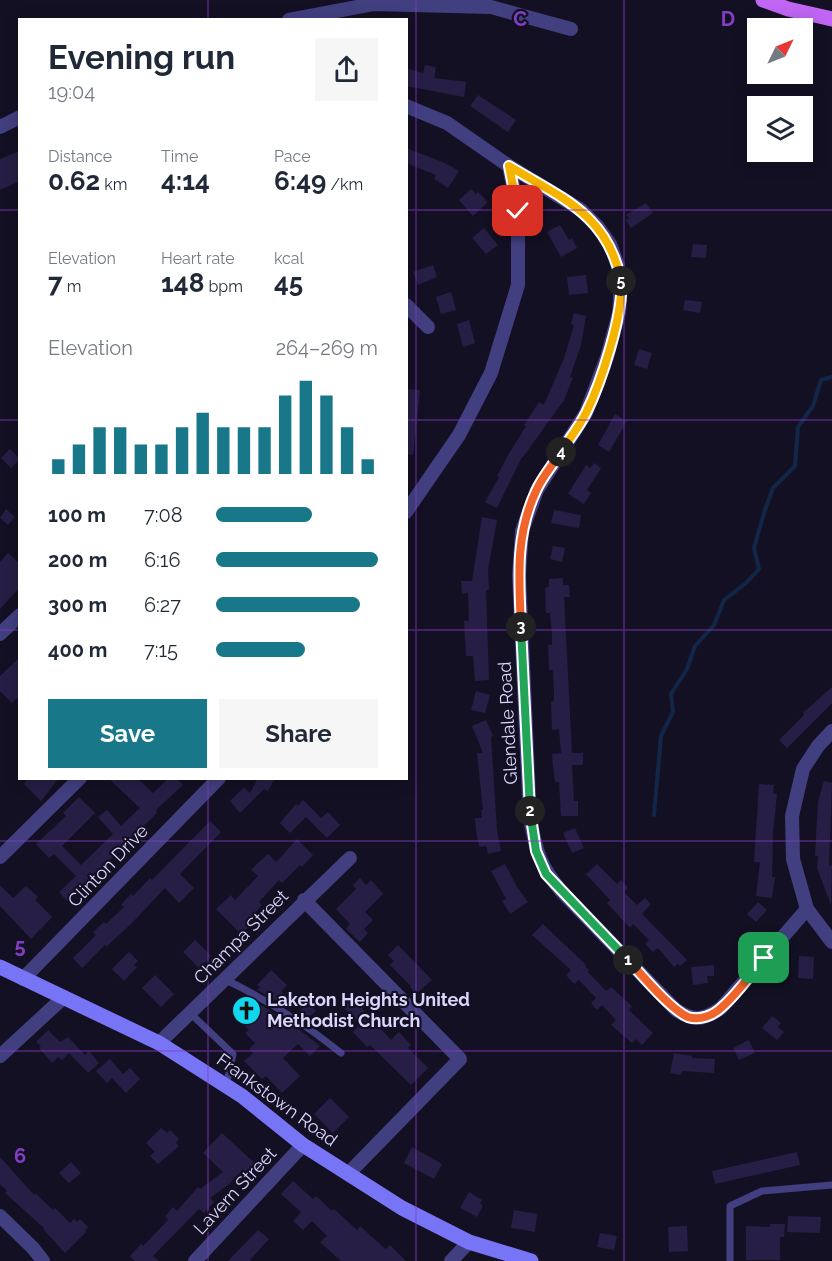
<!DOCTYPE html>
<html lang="en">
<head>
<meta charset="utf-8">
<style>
  body { margin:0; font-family:Raleway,sans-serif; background:#f6f6f7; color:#1f2937; height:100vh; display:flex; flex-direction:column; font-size:22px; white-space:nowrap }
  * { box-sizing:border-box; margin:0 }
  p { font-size:20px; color:#747a83 }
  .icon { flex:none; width:33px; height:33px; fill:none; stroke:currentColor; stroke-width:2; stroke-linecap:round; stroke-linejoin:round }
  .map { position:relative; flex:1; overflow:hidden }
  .panel { position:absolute; left:18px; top:18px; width:390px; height:762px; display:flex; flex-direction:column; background:#fff; border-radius:0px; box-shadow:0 3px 15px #0003 }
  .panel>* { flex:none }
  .needle { width:39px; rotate:47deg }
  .tools { position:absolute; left:747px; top:18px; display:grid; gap:12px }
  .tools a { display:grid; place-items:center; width:66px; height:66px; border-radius:0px; background:#fff; box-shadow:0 3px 15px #0003; font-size:30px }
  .pin { position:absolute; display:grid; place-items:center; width:51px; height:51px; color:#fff; margin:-26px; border-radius:12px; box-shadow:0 3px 9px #0006 }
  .km { position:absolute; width:30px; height:30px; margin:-15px; border-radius:50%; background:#222; color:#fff; font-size:16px; line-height:30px; text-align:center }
  .round { display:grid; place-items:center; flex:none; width:63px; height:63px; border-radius:0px; background:#f6f6f7 }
  .summary { display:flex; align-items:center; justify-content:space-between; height:102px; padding:0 30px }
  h1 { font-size:33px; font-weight:700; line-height:45px }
  .stats { display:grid; grid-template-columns:repeat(3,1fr); gap:9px; height:102px; padding:6px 30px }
  .stats div { display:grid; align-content:center }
  .stats b { font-size:26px; font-weight:700 }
  .stats small { font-size:16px; font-weight:400 }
  .stats p { font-size:16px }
  .chart { height:168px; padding:12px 30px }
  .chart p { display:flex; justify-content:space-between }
  .chart svg { width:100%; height:108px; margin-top:6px; stroke:#187789; stroke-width:6 }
  .button { display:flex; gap:12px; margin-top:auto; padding:12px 30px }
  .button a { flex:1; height:69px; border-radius:0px; background:#187789; color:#fff; font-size:24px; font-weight:700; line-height:69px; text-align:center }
  .button a+a { background:#f6f6f7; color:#1f2937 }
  ul { padding:0 30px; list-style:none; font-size:20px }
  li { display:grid; grid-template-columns:96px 72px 1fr; align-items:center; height:45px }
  li i { height:15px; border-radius:8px; background:#187789 }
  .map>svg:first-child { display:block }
</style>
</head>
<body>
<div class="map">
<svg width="832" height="1261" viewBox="0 0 832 1261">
  <rect width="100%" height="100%" fill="#141024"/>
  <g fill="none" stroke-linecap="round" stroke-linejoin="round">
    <polyline stroke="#122647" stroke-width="4" points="654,815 661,736 673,712 671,694 687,669 695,646 714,625 724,600 745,584 759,569 754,548 764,513 773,488 795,466 798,427 813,406 821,380 832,377"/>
  </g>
  <g fill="#261e44">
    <polygon points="425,65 436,67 434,78 466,82 464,97 406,86 406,68 423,73"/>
    <polygon points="478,95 516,120 508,132 470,106"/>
    <polygon points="406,148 445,163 459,171 448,188 434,179 436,175 406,163"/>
    <polygon points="20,151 20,181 0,190 0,159"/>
    <polygon points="471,189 476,194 478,192 488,202 473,216 459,200"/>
    <polygon points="646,203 653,213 631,228 626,220 629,218 626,215"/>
    <polygon points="560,225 569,240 572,238 577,248 561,257 547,232"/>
    <polygon points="484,228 498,245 486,254 472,238"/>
    <polygon points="693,244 707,245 706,258 691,257"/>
    <polygon points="433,265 437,277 418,285 413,272"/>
    <polygon points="586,275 588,293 569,295 567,277"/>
    <polygon points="451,292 456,310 441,314 436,297"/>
    <polygon points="685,300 702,302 700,313 683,310"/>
    <polygon points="574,313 586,316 581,345 570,377 573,378 564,400 523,457 522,457 497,508 485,502 499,477 497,476 507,457 526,426 524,425 539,402 544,405 564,358 574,325 571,324"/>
    <polygon points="469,320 475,343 463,347 457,324"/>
    <polygon points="639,349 652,353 647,369 634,365"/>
    <polygon points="406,389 420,390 413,455 406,454"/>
    <polygon points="615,414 627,421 609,452 598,445"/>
    <polygon points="10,449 20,459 11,468 1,458"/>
    <polygon points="594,463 601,468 587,490 591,493 584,504 568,494 586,465 590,468"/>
    <polygon points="6,509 15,517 8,525 0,518"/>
    <polygon points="554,510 581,515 579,528 551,523"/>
    <polygon points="482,517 497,520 488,570 489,590 486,590 489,680 475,681 473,656 466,656 464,621 469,621 468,593 462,594 461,581 472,581"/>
    <polygon points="553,546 565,548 562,562 550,559"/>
    <polygon points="8,553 20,564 20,587 0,609 0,562"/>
    <polygon points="563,578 563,585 569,585 570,597 564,597 572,753 583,753 583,765 572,765 574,801 578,801 578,816 561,816 559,782 555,782 553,766 552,754 561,753 559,729 552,730 551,702 554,701 554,691 553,670 549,670 548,645 552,645 552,636 550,613 546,613 545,588 549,587 549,579"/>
    <polygon points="20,657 20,696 12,703 0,691 0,676"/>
    <polygon points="832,687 832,703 787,748 779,740 804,715 803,713"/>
    <polygon points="476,691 490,695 485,713 471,710"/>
    <polygon points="486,720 493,736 491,737 497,830 501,851 488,854 486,846 479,847 476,830 475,818 482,818 481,810 483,810 477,753 483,753 472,726"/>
    <polygon points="29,778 59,778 41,801 24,784"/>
    <polygon points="108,778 137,778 153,793 169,778 176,778 183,785 156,810 157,812 152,818 128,841 129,842 67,901 59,892 76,876 54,854 49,858 36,844 66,816 63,813 79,797 95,813 62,846 81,865 113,834 98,817 107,810 121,826 140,808"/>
    <polygon points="258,778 275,778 268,791 264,789 240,813 230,801 244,787 250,793"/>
    <polygon points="824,781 832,783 829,866 832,865 831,905 817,868 818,856 815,856 818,801"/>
    <polygon points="759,784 774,785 773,793 777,794 773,833 772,877 775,877 772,898 756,896 760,862 754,862"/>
    <polygon points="303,800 321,818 328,812 340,825 327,838 306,817 290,833 280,823 296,804 298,806"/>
    <polygon points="210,821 221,832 180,874 194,888 179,903 165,888 132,923 107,946 105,945 82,968 73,958 96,935 93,932 104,922 106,924 124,907 121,905 131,894 133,896 150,878 152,880"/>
    <polygon points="575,828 584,848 572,853 563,833"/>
    <polygon points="297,839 313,855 302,867 300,865 282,883 279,880 259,902 262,905 252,916 255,920 241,934 216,909 231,895 235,900 258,876 251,870 258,863 268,854 276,862"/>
    <polygon points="505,864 517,887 528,902 510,914 502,901 506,899 491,871"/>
    <polygon points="597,864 617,884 621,880 628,888 624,892 637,905 645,898 651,904 642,914 687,960 680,966 678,964 674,967 658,948 653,952 645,944 649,940 633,924 630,928 607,903 610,900 586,874"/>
    <polygon points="360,878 366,885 371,880 383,894 365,912 373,920 364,929 368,933 360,942 346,929 350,924 336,909 356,889 353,885"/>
    <polygon points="0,885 13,898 26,886 38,897 35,900 52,917 31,939 0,906"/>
    <polygon points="758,902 767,910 756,922 747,914"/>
    <polygon points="543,924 586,965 585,966 589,970 588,972 606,991 611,987 632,1006 629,1010 653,1033 642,1045 636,1039 632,1043 611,1025 616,1020 602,1005 597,1010 591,1003 596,998 579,980 574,984 566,975 571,970 532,935"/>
    <polygon points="195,940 211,956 199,968 183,952"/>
    <polygon points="398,945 432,980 416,994 410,987 411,986 390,965 394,961 388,955"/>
    <polygon points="129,952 138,961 134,965 137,967 124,981 112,969"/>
    <polygon points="799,956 814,957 813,979 798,978"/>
    <polygon points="714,965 714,976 707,976 708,983 693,985 691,967"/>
    <polygon points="271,970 287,985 281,992 284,994 277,1001 257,990 260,987 257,985"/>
    <polygon points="155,975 174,994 161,1007 142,988"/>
    <polygon points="350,996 391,1040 399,1032 411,1045 408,1048 428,1068 411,1085 370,1045 367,1047 353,1032 360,1024 341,1005"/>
    <polygon points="249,998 271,1011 286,1026 290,1023 296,1027 320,1046 310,1056 298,1044 283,1058 300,1076 282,1093 266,1076 262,1079 244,1061 253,1053 249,1049 255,1043 245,1033 249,1030 233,1014"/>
    <polygon points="308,1002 316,1011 306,1020 298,1015 300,1013 299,1011"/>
    <polygon points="772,1016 781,1023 778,1027 784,1032 777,1040 762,1028"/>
    <polygon points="48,1030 60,1042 68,1037 85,1055 89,1051 99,1063 88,1073 69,1053 62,1060 58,1057 52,1063 39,1048 41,1046 36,1042"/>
    <polygon points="749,1040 755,1053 739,1060 733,1048"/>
    <polygon points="674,1053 692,1056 692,1058 715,1059 714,1073 682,1071 681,1075 670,1073"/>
    <polygon points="110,1059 123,1074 130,1068 140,1079 126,1093 112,1078 107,1083 96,1071"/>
    <polygon points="330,1098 349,1117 333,1133 314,1114"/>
    <polygon points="161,1128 167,1133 170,1130 179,1139 176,1143 179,1146 158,1164 150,1156 155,1152 146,1143"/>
    <polygon points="222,1133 259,1167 250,1176 243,1169 228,1185 210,1198 214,1202 204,1213 199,1209 153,1256 159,1261 135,1261 130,1256 141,1244 143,1246 168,1220 165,1216 173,1207 177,1211 198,1187 200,1189 223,1172 203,1153"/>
    <polygon points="412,1147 442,1164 434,1179 404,1163"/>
    <polygon points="797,1152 800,1165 715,1184 712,1171"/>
    <polygon points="0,1157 34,1195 35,1193 53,1210 55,1208 70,1223 74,1219 77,1222 80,1219 88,1227 85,1231 86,1232 65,1253 43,1229 44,1228 5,1193 7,1191 0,1184"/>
    <polygon points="71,1162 81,1173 69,1183 59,1173"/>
    <polygon points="293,1181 313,1199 316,1196 332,1211 334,1209 357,1230 360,1226 382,1246 386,1249 390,1245 406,1261 341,1261 320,1242 327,1236 312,1221 303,1230 293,1221 301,1212 281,1194"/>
    <polygon points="469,1192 482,1200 480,1203 483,1206 477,1217 460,1208"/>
    <polygon points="514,1210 537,1214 535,1232 511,1228"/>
    <polygon points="788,1216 821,1217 820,1233 787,1232"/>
    <polygon points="770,1224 785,1224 784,1237 780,1237 780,1260 746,1260 746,1226 770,1227"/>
    <polygon points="687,1226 688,1251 669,1252 668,1227"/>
    <polygon points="258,1230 269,1239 250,1260 251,1261 228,1261"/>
    <polygon points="600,1233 617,1236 614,1250 597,1247"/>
  </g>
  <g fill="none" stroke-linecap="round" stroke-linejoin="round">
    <g stroke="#423f80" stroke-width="7">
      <path d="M224,979C266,999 305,1024 341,1053"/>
      <polyline points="190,1013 233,1054 226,1086"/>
      <polyline points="730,1261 730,1206 762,1191 832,1185"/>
    </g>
    <g stroke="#423f80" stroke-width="14">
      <polyline points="289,20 373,4 491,7 571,29"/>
      <path d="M406,106L447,123L509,166L581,210L598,227L610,244L618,266L621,284L619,313L607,357L586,413L537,490L522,531L519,575L530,819C537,853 539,865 562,892L676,1010C695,1022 703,1020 721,1008L807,909"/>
      <polyline points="0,127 20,117"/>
      <polyline points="406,305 428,327"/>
      <polyline points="406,512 459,435 491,373 518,285 518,211 509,166"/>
      <polyline points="0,634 20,615"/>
      <polyline points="832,731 818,746 803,769 792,816 793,859 807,909 832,942"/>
      <polyline points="0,857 80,778"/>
      <polyline points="304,900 460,1059 348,1174"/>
      <polyline points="23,979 219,778"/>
      <polyline points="159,1043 350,858"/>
      <polyline points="0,1056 64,997"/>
      <polyline points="0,1216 33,1248 43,1261"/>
      <polyline points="195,1261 303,1145"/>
      <polyline points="451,1261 469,1242"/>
    </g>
    <polyline stroke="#7874f6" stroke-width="15" points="0,967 159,1043 242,1096 303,1145 402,1208 469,1242 531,1261"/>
    <polyline stroke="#c065f4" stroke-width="15" points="763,0 788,9 832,19"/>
  </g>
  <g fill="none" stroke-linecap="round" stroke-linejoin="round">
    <defs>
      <path id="split-1" d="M628,960C642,975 671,1010 688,1017C700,1021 714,1015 722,1007C738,993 751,974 764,958"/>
      <polyline id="split-2" points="530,811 536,851 546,874 628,960"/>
      <polyline id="split-3" points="521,627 530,811"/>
      <path id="split-4" d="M521,627C519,578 515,536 536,491C542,477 553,465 561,452"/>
      <path id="split-5" d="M561,452C569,439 579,427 586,413C601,383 624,313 621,281"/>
      <path id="split-6" d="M518,211L509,166C561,198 608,214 621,281"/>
    </defs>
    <use href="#split-1" stroke="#fff" stroke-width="12"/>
    <use href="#split-2" stroke="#fff" stroke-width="12"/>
    <use href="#split-3" stroke="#fff" stroke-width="12"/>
    <use href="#split-4" stroke="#fff" stroke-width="12"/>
    <use href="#split-5" stroke="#fff" stroke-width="12"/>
    <use href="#split-6" stroke="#fff" stroke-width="12"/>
    <use href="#split-1" stroke="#f0652b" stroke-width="8"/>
    <use href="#split-2" stroke="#22a559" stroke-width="8"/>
    <use href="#split-3" stroke="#22a559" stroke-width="8"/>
    <use href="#split-4" stroke="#f0652b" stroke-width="8"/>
    <use href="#split-5" stroke="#f5b400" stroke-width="8"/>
    <use href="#split-6" stroke="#f5b400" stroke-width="8"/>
  </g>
  <path fill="none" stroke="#853dc5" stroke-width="1.5" stroke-opacity="0.55" d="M208,0V20M416,0V1261M624,0V1261M0,210H20M406,210H832M0,420H20M406,420H832M0,630H20M406,630H832M208,778V1261M0,841H832M0,1051H832"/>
  <defs>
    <symbol id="church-disc" viewBox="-11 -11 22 22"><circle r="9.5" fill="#10d6ee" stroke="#141024"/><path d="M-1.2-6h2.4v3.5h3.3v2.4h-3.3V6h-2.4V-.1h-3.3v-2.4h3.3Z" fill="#111"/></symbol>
  </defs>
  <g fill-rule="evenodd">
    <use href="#church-disc" x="230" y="994" width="33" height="33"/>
  </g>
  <g text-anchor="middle" stroke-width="4.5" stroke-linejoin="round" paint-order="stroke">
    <g font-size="18" fill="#dbd6fc" stroke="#141024">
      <text transform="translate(508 723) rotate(-93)" y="6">Glendale Road</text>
      <text transform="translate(108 866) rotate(-46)" y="6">Clinton Drive</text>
      <text transform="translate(241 937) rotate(-45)" y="6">Champa Street</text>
      <text transform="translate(277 1100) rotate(36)" y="6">Frankstown Road</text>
      <text transform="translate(235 1191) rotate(-47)" y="6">Lavern Street</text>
    </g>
    <g font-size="18" font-weight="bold" fill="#dbd6fc" stroke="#141024" text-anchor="start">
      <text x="267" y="1006">Laketon Heights United<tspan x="267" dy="21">Methodist Church</tspan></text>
    </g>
  </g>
  <g font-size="20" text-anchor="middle" font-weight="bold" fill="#853dc5" stroke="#141024" stroke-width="4.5" stroke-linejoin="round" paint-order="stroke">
    <text x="520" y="26">C</text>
    <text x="728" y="26">D</text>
    <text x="20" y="953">5</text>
    <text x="20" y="1163">6</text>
  </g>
</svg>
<div class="tools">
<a><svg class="needle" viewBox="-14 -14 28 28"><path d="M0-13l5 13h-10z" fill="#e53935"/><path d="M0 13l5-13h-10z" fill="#747a83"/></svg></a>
<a><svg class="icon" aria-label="layers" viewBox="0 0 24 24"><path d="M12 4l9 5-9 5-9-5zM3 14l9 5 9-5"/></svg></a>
</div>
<div class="pin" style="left:764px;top:958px;background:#1e9e55"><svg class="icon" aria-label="arrive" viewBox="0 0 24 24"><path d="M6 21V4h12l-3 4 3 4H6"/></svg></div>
<div class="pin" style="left:518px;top:211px;background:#d93025"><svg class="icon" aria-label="check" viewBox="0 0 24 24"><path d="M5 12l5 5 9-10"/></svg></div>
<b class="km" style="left:628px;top:960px">1</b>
<b class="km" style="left:530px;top:811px">2</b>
<b class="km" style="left:521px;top:627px">3</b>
<b class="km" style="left:561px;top:452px">4</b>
<b class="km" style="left:621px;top:281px">5</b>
<section class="panel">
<div class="summary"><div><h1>Evening run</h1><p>19:04</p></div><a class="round"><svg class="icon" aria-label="share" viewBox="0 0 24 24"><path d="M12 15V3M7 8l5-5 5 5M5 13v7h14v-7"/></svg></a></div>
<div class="stats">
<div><p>Distance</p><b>0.62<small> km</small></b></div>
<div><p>Time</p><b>4:14</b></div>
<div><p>Pace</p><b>6:49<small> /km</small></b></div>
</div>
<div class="stats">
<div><p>Elevation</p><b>7<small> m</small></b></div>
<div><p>Heart rate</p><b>148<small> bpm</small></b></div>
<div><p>kcal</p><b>45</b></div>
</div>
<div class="chart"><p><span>Elevation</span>264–269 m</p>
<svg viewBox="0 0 160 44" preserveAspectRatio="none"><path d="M5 44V38M15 44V32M25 44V25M35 44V25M45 44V32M55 44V32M65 44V25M75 44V19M85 44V25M95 44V25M105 44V25M115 44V12M125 44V6M135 44V12M145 44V25M155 44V38"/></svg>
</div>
<ul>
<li><b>100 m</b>7:08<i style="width:59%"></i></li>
<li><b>200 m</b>6:16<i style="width:100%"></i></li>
<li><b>300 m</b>6:27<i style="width:89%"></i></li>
<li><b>400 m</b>7:15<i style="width:55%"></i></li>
</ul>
<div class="button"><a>Save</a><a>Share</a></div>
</section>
</div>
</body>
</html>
